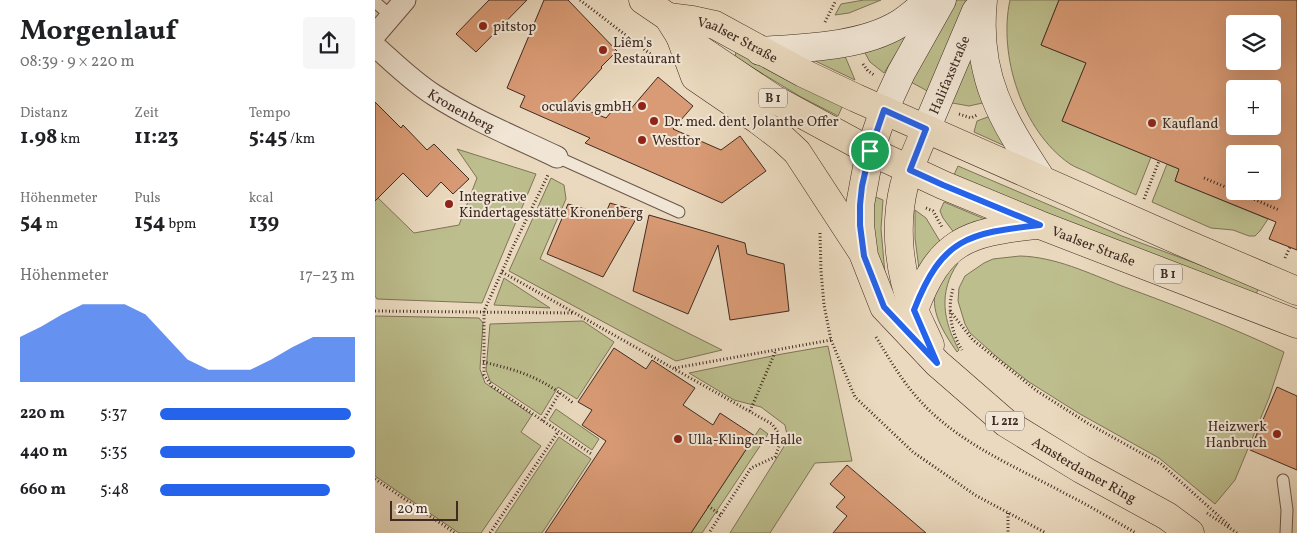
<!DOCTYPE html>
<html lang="de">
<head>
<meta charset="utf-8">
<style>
  body { margin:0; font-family:Vollkorn,serif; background:#f6f6f6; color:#202124; height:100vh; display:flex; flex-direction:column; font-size:19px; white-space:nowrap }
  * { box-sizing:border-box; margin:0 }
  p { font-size:16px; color:#757577 }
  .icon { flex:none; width:28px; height:28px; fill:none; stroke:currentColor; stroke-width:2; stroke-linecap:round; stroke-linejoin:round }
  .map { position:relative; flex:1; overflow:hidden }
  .drawer { display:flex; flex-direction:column; background:#fff; width:375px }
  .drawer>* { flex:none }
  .buttons { position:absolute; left:851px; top:15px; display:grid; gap:10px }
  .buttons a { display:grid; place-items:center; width:55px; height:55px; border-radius:5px; background:#fff; box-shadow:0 5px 20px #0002; font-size:25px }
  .scale { position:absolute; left:15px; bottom:12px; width:68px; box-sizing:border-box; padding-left:5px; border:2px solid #402b23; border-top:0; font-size:14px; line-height:18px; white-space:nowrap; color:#402b23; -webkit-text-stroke:4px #f1e6d5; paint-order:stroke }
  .pin { position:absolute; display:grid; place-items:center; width:42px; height:42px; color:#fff; margin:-21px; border:2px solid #fff; border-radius:50%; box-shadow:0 1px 5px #0007 }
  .round { display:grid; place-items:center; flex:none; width:52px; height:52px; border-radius:5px; background:#f6f6f6 }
  .head { display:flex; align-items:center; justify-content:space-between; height:85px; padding:0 20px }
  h1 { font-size:28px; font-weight:700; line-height:38px }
  .figures { display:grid; grid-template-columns:repeat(3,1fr); gap:8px; height:85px; padding:5px 20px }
  .figures div { display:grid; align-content:center }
  .figures b { font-size:21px; font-weight:700 }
  .figures small { font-size:14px; font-weight:400 }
  .figures p { font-size:14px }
  .chart { height:140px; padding:10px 20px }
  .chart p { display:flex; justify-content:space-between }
  .chart svg { width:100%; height:90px; margin-top:5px; fill:#2563eb; opacity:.7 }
  ul { padding:0 20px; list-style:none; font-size:16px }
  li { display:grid; grid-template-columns:80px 60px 1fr; align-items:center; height:38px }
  li i { height:12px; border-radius:6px; background:#2563eb }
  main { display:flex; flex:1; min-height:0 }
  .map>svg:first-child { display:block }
</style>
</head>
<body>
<main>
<section class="drawer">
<div class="head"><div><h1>Morgenlauf</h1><p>08:39 · 9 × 220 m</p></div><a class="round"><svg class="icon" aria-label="share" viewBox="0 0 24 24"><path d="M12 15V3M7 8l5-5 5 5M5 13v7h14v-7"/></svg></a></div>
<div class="figures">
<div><p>Distanz</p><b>1.98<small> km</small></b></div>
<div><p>Zeit</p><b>11:23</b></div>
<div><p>Tempo</p><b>5:45<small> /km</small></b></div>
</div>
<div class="figures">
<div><p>Höhenmeter</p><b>54<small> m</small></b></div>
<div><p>Puls</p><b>154<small> bpm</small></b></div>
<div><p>kcal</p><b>139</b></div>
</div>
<div class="chart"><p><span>Höhenmeter</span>17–23 m</p>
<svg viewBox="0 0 160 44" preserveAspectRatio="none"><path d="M0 44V22L10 17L20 11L30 6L40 6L50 6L60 11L70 22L80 33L90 38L100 38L110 38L120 33L130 27L140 22L150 22L160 22V44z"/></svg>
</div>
<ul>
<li><b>220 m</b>5:37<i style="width:98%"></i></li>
<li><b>440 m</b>5:35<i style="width:100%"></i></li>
<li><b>660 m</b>5:48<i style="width:87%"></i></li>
</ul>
</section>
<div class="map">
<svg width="922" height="533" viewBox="0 0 922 533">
  <rect width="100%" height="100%" fill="#ead9be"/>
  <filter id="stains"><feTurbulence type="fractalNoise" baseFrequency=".004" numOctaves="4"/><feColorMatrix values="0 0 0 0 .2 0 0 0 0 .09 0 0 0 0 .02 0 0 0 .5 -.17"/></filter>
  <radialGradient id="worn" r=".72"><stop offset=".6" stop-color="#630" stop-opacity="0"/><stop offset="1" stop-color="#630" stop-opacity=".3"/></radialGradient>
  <g fill="#bdbe8d" stroke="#7e7458">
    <polygon points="489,0 506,0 474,13 460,15 466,4"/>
    <polygon points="577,0 594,0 558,94 534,81"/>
    <path d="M635,0H684L666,45L711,63L687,121L776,157L761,195C746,188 731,181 716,174C709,170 701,168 695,164C647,131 623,55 635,0Z"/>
    <polygon points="537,28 509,73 495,62 485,44"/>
    <polygon points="594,43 612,102 594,106 572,102"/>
    <polygon points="467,49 480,80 432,57"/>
    <polygon points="361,52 468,105 463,116 426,97 360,57"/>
    <polygon points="618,115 630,146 599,132 602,121"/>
    <polygon points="82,149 161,174 107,303 2,299 0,296 0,195 39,233 84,225 102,178"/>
    <polygon points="792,164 804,169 800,181 893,219 885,231 880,236 874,236 858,230 836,228 777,202"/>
    <polygon points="583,166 747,236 882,286 884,288 881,294 578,177"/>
    <polygon points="176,178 189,185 191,199 165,259 347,350 301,361 134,271"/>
    <polygon points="496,195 508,200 506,229 510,274 502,271"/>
    <polygon points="569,202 612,220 580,234 568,218 565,211"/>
    <polygon points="540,210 551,218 566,243 544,269 540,238"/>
    <path d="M645,256C681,257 713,273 747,286C802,306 856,327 909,352L894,398L860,480L840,504L784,458L705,414L654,382L622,357L595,333L590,324L583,301L584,288L590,276L609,263L618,259Z"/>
    <path d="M578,258L583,263C563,292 568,321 584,350L582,352C569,333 553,310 562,286C566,277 573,267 578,258Z"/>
    <polygon points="129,278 175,308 119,305"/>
    <polygon points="0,316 104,318 108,323 105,369 110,383 157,415 146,432 166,446 106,533 84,533 0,476"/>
    <polygon points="208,321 239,342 202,399 183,387 166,415 115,381 111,370 115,324"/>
    <polygon points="453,346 477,461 440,463 395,533 355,533 413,440 410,425 386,407 359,400 314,373 407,354"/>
    <polygon points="181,409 224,439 217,450 174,420"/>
    <polygon points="385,428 393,434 327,533 316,533"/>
    <polygon points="184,437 216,459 167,533 120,533"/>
  </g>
  <g fill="#d99b75" stroke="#402b23" fill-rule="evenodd">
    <polygon points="114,0 152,0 101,52 81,34"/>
    <polygon points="169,0 193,0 242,51 226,67 227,68 195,103 231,118 242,105 254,111 283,77 318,106 298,129 346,150 365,136 391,171 347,203 210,143 215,138 145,107 150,96 132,88"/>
    <path d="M684,0H922V250L894,239L901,222L800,181L804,169L687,121L711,63L666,45ZM860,24H898V61H860ZM860,89H898V126H860ZM860,154H898V191H860Z"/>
    <polygon points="0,102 26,128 28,125 52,150 59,144 94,179 78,194 66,182 52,197 28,173 0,201"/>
    <polygon points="235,203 265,212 228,277 172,254 193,204 230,215"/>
    <polygon points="274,215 370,243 372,254 409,264 414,311 355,320 343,245 313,314 258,291"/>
    <polygon points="239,348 271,369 277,360 320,388 308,405 338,425 345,413 380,436 316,533 170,533 231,441 207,425 217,410 203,402"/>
    <polygon points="902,387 922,396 922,470 875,450"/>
    <polygon points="472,465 551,533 458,533 472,516 461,507 470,497 455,484"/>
  </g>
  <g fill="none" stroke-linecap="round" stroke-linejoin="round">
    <defs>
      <g id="service">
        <polyline points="0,2 16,16"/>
        <polyline points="182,157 304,212"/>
        <polyline points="908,480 912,510 911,533"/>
      </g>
      <g id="minor">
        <polyline points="0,35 30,0"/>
        <path id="s1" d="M0,46C19,63 37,81 59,95C98,120 140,137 182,157"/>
      </g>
      <g id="secondary">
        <path d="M608,0C600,76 627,119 667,180"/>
        <path d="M385,51C429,48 486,47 524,24C535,17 545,8 554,0"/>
        <polyline points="509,110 526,73 567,0"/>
        <path id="s2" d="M551,129L601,11"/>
      </g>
      <g id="primary">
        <path id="s3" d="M268,0L293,17L305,36L399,99L495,151L568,185L665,225L922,324"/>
        <path id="s4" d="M293,17L317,20L340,25L428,73L481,98L807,242L922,291"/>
        <polyline points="305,36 320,77 383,120 408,139 422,152 486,250"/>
        <path id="s5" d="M509,110L495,151L485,205V225L489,256L509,307L562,363L631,423L706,469L792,516L815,533"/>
        <path d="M551,129C543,148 534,167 529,186C519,226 524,272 539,310C544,322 550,333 555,345"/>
        <path d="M539,310C565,241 590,233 660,225"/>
      </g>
    </defs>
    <use href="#service" stroke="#6a564a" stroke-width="13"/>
    <use href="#minor" stroke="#6a564a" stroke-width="23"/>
    <use href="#secondary" stroke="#402b23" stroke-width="29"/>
    <use href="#primary" stroke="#402b23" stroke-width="29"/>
    <g stroke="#402b23" stroke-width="3" stroke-dasharray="1 2.5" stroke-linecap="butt">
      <polyline points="205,0 287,63"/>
      <polyline points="450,22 461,0"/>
      <polyline points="488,64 493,71 499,75"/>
      <polyline points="584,114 596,118 602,115"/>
      <polyline points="829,178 860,191"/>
      <polyline points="860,191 904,210"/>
      <polyline points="769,199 784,161"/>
      <polyline points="551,208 558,211 567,227"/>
      <polyline points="445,233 446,271 449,305 456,340 480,397 538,452 600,495 671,533"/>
      <polyline points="135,254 109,311 109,375 117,386 218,455"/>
      <polyline points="134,255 173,175"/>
      <polyline points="910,258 915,247"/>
      <polyline points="127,272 397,424 407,438 400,457 376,468 334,533"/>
      <path d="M578,289C572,308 576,333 587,350"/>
      <polyline points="0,311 198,313"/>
      <polyline points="575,311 598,340 662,391 714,424 786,464 856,527"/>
      <path d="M501,337C518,365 531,388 555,411C594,448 645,469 691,494C715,506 738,520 761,533"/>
      <path d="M108,362C147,371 167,378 198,403"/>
      <polyline points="300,368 456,340"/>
      <polyline points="375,411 401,350"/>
      <polyline points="168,421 185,392"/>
      <polyline points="0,479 80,533"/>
      <polyline points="333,506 346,515"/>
      <polyline points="633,513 633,533"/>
      <polyline points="832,513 862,533"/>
      <polyline points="115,533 183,432"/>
    </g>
    <use href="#service" stroke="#f1e6d5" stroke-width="11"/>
    <use href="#minor" stroke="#f1e6d5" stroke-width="21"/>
    <use href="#secondary" stroke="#f1e6d5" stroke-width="28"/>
    <use href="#primary" stroke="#ead9be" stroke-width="28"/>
  </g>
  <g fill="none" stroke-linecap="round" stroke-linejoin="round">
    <defs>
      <path id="route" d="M509,110L551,129L535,170L568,185L665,225C593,233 567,238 539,310L562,363L509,307L489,256L485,225V205L487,186L495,151Z"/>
    </defs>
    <use href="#route" stroke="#fff" stroke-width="10"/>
    <use href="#route" stroke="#2563eb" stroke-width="6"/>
  </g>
  <g fill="#8f2418" stroke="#f1e6d5" stroke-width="2">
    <circle cx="108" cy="26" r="5"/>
    <circle cx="228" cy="50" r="5"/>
    <circle cx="267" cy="106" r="5"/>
    <circle cx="279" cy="121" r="5"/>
    <circle cx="777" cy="123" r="5"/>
    <circle cx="267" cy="140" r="5"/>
    <circle cx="74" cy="204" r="5"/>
    <circle cx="902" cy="434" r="5"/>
    <circle cx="303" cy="439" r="5"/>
  </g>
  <g text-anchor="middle" stroke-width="4" stroke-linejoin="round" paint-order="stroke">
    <g fill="#f1e6d5" stroke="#756358" stroke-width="1">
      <rect x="384" y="88.5" width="28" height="19" rx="4"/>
      <rect x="779" y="264.5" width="28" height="19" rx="4"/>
      <rect x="611" y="411.5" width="38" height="19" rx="4"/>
    </g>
    <g font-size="12" font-weight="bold" fill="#402b23">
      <text x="398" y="102">B 1</text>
      <text x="793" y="278">B 1</text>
      <text x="630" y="425">L 212</text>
    </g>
    <g font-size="14" fill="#402b23" stroke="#f1e6d5" text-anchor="start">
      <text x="118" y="31">pitstop</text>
      <text x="238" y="47">Liêm's<tspan x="238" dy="16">Restaurant</tspan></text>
      <text x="257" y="111" text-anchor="end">oculavis gmbH</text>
      <text x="289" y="126">Dr. med. dent. Jolanthe Offer</text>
      <text x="787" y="128">Kaufland</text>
      <text x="277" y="145">Westtor</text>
      <text x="84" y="201">Integrative<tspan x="84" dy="16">Kindertagesstätte Kronenberg</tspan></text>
      <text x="892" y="431" text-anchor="end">Heizwerk<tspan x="892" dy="16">Hanbruch</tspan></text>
      <text x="313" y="444">Ulla-Klinger-Halle</text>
    </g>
    <g font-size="14" fill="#402b23" stroke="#f1e6d5">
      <text dy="5" stroke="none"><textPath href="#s4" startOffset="74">Vaalser Straße</textPath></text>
      <text dy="5" stroke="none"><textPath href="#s2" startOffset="59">Halifaxstraße</textPath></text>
      <text dy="5" stroke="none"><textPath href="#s1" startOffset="108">Kronenberg</textPath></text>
      <text dy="5" stroke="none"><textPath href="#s3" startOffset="518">Vaalser Straße</textPath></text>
      <text dy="5" stroke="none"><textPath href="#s5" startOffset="464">Amsterdamer Ring</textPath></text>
    </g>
  </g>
  <rect width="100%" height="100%" filter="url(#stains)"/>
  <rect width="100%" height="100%" fill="url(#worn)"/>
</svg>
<div class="buttons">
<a><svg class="icon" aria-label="layers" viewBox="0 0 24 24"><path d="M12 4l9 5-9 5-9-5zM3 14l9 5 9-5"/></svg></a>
<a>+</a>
<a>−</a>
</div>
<div class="scale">20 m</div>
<div class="pin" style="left:495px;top:151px;background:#1e9e55"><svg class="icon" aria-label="arrive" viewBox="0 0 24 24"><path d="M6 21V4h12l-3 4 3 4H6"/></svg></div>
</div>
</main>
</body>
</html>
